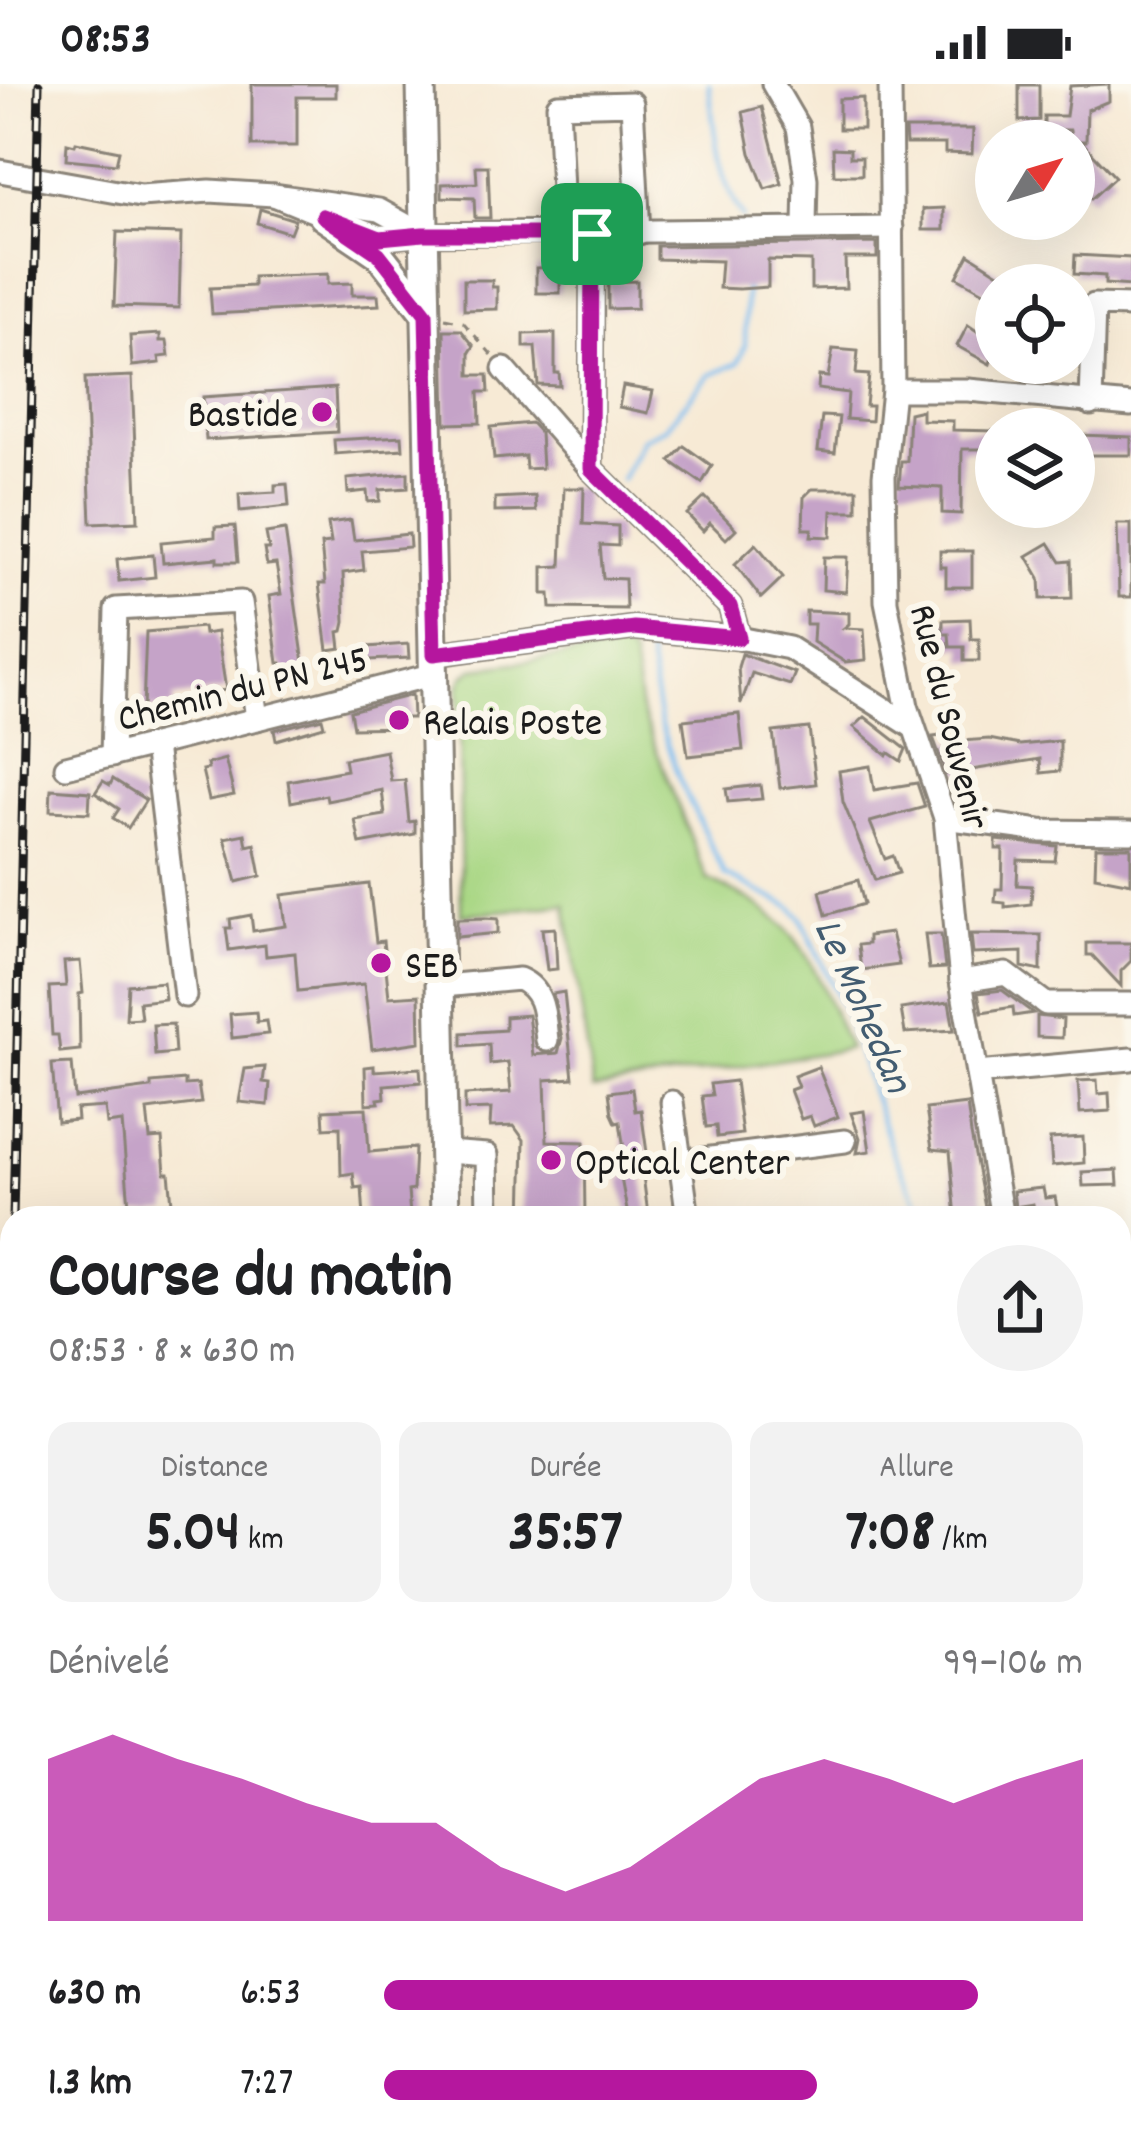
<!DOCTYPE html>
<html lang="fr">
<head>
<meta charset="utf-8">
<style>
  body { margin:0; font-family:Dekko,sans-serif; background:#f2f2f2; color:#202124; height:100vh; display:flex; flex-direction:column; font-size:45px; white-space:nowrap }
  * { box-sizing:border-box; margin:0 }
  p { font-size:39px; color:#757577 }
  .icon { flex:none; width:66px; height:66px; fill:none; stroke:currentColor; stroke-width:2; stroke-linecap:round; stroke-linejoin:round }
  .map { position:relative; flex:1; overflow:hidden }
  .drawer { position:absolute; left:0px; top:1122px; width:1131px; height:951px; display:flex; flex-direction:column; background:#fff; border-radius:36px 36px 0 0; box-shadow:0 12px 48px #0002 }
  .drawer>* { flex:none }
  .needle { width:78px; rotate:52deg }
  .buttons { position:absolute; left:975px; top:36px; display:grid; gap:24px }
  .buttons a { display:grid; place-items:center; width:120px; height:120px; border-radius:50%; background:#fff; box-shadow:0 12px 48px #0002; font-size:60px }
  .pin { position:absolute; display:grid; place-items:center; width:102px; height:102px; color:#fff; margin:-51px; border-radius:24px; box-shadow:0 6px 18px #0006 }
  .round { display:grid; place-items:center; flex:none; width:126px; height:126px; border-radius:63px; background:#f2f2f2 }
  .overview { display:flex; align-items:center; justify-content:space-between; height:204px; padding:0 48px }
  h1 { font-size:66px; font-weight:800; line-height:90px }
  .metrics { display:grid; grid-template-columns:repeat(3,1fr); gap:18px; height:204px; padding:12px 48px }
  .metrics div { display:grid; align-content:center; border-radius:24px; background:#f2f2f2; text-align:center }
  .metrics b { font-size:60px; font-weight:800 }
  .metrics small { font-size:33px; font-weight:400 }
  .metrics p { font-size:33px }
  .chart { height:336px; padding:24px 48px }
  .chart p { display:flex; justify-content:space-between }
  .chart svg { width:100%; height:216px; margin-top:12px; fill:#b5179e; opacity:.7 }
  ul { padding:0 48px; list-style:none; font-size:39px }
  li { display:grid; grid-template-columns:192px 144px 1fr; align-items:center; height:90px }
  li i { height:30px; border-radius:15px; background:#b5179e }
  .status { display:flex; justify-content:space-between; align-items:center; height:84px; padding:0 60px; background:#fff; direction:ltr }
  .status svg { height:33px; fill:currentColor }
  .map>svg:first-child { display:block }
</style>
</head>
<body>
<div class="status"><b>08:53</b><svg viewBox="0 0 49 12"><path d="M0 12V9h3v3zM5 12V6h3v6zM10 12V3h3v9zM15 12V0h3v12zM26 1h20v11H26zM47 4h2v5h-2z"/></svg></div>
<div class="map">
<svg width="1131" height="2071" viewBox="0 0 1131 2071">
  <rect width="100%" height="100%" fill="#fbf7ec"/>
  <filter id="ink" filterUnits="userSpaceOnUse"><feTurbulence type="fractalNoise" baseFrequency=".00833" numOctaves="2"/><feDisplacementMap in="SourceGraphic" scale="24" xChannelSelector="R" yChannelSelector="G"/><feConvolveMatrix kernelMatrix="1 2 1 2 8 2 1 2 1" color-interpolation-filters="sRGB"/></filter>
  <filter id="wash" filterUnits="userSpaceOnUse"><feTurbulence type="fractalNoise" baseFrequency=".004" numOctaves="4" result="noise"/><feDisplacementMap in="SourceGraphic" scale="48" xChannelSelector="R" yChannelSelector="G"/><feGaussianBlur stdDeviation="2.7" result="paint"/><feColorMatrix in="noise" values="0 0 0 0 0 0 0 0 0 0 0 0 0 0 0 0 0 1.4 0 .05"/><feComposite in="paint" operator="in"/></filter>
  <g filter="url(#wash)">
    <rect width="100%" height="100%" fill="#f7ead5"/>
    <path fill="#a9d784" stroke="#627a50" stroke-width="3" d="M624,563L633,574L641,627L707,795C805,837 809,873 849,965L593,1005L566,820L461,831L459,604L463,593L473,585Z"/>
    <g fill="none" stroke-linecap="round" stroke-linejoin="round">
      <g stroke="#7bbdf0" stroke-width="4.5">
        <path d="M709,0C714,46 717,95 743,134"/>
        <polyline points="622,395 643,354 665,344 709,291 738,279 745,262 746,199"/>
        <polyline points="647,560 660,639 679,695 725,791 791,823 800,832 843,923 892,1067 926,1134"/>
        <polyline points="1119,1447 1131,1460"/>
      </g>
    </g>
    <g id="blocks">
      <g fill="#c5a3c8">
        <polygon points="252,0 336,0 336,13 297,13 297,62 252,62"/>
        <polygon points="1109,0 1109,17 1087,26 1086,57 1081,57 1115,93 1091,115 1079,103 1086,97 1074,77 1070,46 1044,46 1044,32 1066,32 1070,2"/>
        <polygon points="1019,1 1039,1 1039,36 1019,37"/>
        <polygon points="863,14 863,45 839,45 839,15"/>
        <polygon points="762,23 782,100 765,105 751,69 743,28"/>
        <polygon points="905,45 973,45 972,70 945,69 945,60 906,60"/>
        <polygon points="76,58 119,67 116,80 66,75 67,59 75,61"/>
        <polygon points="833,64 850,65 850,73 862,73 862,91 834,91"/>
        <polygon points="476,82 488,82 490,134 475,134 474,114 442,113 442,100 477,99"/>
        <polygon points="944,124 944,146 923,146 923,125"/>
        <polygon points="260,125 295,136 290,149 257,139"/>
        <polygon points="117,148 181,150 179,224 114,222"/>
        <polygon points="877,159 877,174 845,174 846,204 811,205 811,177 768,176 768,203 739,205 719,204 721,177 657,175 657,162"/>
        <polygon points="969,170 1002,191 991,212 957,193"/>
        <polygon points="1075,171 1131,174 1131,202 1105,200 1105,192 1074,190"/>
        <polygon points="560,183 560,209 536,209 536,184"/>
        <polygon points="328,190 328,200 352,199 352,211 378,211 379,221 212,230 210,204 253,202 253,193"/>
        <polygon points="464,196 492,196 492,203 497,203 497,225 464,226"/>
        <polygon points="637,197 637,224 608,225 608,198"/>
        <polygon points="968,241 996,260 990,280 957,262"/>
        <polygon points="444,246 461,246 474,262 470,268 470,291 488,291 489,308 479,308 480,339 446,340"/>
        <polygon points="555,249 555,289 559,289 560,302 538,301 535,263 524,263 524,250"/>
        <polygon points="160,250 160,257 167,257 169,272 159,273 160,279 132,282 130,252"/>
        <polygon points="833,265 858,267 856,290 869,291 866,322 872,322 871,337 846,335 848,309 818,305 819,292 828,293"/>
        <polygon points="132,292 138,437 91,439 85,294"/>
        <polygon points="623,302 653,307 648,329 619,323"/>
        <polygon points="335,304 337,348 206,356 203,313"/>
        <polygon points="922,326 922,336 953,337 953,346 996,347 996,365 962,365 961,430 942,429 942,404 899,402 901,377 907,377 909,329"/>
        <polygon points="822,332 839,333 835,369 818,367"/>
        <polygon points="531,339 540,349 542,384 526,385 525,372 494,375 491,343"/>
        <polygon points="1081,351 1131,353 1131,371 1080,371"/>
        <polygon points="402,352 403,365 335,370 334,356"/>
        <polygon points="684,362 712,382 702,399 670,377"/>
        <polygon points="408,389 408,404 380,406 380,417 368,418 367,407 348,409 347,395"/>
        <polygon points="287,400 289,422 240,427 239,410 275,408 275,401"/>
        <polygon points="564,404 584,404 583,440 618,442 618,462 600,461 603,494 625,495 626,525 551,524 550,510 543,510 543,483 561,482"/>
        <polygon points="812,405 857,405 857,427 832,427 831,453 811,452 812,445 803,445 804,413"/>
        <polygon points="535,412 536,427 495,428 495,414"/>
        <polygon points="705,413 736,445 726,455 710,439 703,447 687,430"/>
        <polygon points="351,436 354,456 409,450 410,463 362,467 364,486 343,489 345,538 343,547 339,548 341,564 328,566 319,500 325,500 321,460 331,459 328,439"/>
        <polygon points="1117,440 1131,440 1131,513 1119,513"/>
        <polygon points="235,442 238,478 217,478 217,474 163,479 161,458 215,453 215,443"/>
        <polygon points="285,446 306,593 286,596 281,579 278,579 269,512 281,510 276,480 267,481 264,465 269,465 266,449"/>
        <polygon points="1049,459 1061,478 1071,477 1072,514 1041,515 1040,494 1027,472"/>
        <polygon points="756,460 783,493 761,514 735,480"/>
        <polygon points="940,467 972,467 972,503 946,503 946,483 940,483"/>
        <polygon points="153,471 155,493 119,497 117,475"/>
        <polygon points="824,473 848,473 846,508 823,506"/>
        <polygon points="806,527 849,529 849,540 844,544 864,545 866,576 845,578 813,558 814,540 806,540"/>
        <polygon points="970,535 971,555 979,555 979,577 964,577 964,563 950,563 949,550 943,550 943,536"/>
        <polygon points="203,543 204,550 217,548 226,606 173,614 174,623 143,625 146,548"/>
        <polygon points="408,560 409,574 369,576 368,563"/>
        <polygon points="742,570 795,589 790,601 752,589 741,620 738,583"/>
        <polygon points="412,611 413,634 404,634 404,643 353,644 350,627"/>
        <polygon points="739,630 743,666 688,672 683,636"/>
        <polygon points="865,633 906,665 901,677 889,669 887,671 854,643"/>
        <polygon points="322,634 324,642 276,656 274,646"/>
        <polygon points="809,644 816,700 780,704 773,648"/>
        <polygon points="948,651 950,658 989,655 1020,661 1060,657 1060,687 1041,689 1040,675 946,690 933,653"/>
        <polygon points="386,667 391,697 405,696 409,738 415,737 415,750 360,760 355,736 385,731 382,706 327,717 326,711 291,718 288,697 346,686 344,675"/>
        <polygon points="225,675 234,711 209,716 202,686 208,685 207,680"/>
        <polygon points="870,682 874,706 917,699 925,723 870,738 885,775 893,772 899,789 875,796 843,718 839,687"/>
        <polygon points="113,695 146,716 128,744 113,734 119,725 95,709 103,697 110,701"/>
        <polygon points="760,701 762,715 728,718 726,705"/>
        <polygon points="51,705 90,708 89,729 50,727"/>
        <polygon points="245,750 247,762 255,760 261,792 237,798 225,754"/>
        <polygon points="996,756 1057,762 1055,777 1018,776 1017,801 1032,802 1031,820 1005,823 1005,819 995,818 996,805 1002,805 1003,765 996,765"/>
        <polygon points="1096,763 1131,763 1131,799 1095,792"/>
        <polygon points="858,796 864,820 826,831 820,807"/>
        <polygon points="369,800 376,858 383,857 389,913 419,911 420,958 372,965 364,900 298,907 295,869 266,872 265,861 229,866 226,844 231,844 230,835 251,831 253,847 286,842 282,811"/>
        <polygon points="485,834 498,835 498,849 457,853 457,835"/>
        <polygon points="555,844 557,885 547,886 542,845"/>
        <polygon points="891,849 899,881 861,886 858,861 868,860 868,852"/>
        <polygon points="925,850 941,850 945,884 929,885"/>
        <polygon points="971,850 1041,851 1041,887 1022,883 1022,868 973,870"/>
        <polygon points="1087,859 1131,859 1131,877 1121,887 1121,902 1092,871 1087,871"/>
        <polygon points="80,877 83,909 79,910 80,966 60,968 58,951 52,951 49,903 66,902 64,878"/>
        <polygon points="163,898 165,915 139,918 141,934 126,935 128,901"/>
        <polygon points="1002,906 1033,929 1014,932 1013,923 982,928 978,909"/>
        <polygon points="564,908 573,994 545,996 547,1057 584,1058 585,1134 522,1134 524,1056 514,1042 490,1043 491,1025 465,1026 465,1011 511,1008 508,978 490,980 489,960 462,962 462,949 505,946 505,933 528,931 533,971 558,969 562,954 553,910"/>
        <polygon points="949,918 954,946 905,949 901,925"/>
        <polygon points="256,928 257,938 266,937 268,950 232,954 230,930"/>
        <polygon points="1037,932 1063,935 1062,954 1037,953"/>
        <polygon points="173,940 175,969 155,971 153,941"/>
        <polygon points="72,979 75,1014 151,1004 151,999 185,996 185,1001 198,1000 201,1019 147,1026 150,1055 162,1054 165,1089 169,1089 172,1119 168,1119 168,1126 133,1129 133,1122 129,1122 122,1038 107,1040 105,1023 76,1025 77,1036 57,1038 52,980"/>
        <polygon points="374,982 374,987 420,984 421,998 384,1001 385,1014 378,1015 379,1019 366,1020 365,983"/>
        <polygon points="265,983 263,998 270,999 268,1021 239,1018 245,985"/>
        <polygon points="818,983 838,1033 814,1042 810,1032 801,1035 790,1006 798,1003 794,992"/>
        <polygon points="1097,996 1098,1010 1109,1009 1110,1027 1080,1029 1078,997"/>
        <polygon points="735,997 742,1050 717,1053 716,1042 706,1043 702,1012 712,1011 710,1000"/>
        <polygon points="632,1005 635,1027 641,1026 649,1083 642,1084 648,1130 628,1132 621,1094 628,1093 620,1038 616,1039 612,1030 609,1008"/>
        <polygon points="967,1020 971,1050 987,1134 956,1134 950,1067 932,1065 926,1025"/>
        <polygon points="366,1024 369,1068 415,1064 413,1106 408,1107 410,1131 364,1134 362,1103 355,1104 353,1089 341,1091 340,1043 324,1044 323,1026"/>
        <polygon points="864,1027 870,1067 857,1069 860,1054 851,1029"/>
        <polygon points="1083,1053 1084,1079 1052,1082 1050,1055"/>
        <polygon points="1117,1086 1118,1101 1083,1102 1082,1088"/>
        <polygon points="1043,1104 1045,1114 1055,1113 1059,1134 1036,1134 1033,1120 1015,1123 1013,1107"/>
      </g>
    </g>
  </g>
  <g filter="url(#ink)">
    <use href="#blocks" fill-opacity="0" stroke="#8a8378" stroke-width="3"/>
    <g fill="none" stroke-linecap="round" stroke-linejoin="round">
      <defs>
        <g id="minor">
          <polyline points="773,0 798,43 806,95 805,142"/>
          <polyline points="890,0 893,306 884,392 886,517 907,622 945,734 961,897 1002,1134"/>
          <polyline points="0,87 140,112 210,107 274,111 379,126 422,150"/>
          <polyline points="274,111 379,154 423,150 892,144"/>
          <polyline points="564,149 558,21 632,19 639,149"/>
          <polyline points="592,150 591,385 730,522 739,554"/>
          <polyline points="504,285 591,385"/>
          <polyline points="893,306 968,306 1131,321"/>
          <polyline points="1091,320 1094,221 1131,222"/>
          <polyline points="435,570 634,544 739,554 789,564 913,643"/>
          <polyline points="155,661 185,912"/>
          <polyline points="112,672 116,525 241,518 257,635"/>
          <polyline points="66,683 435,590"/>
          <polyline points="945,734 1040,747 1131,748"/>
          <polyline points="961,897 1006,890 1046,920 1131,920"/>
          <path d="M443,902L519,895C545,906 544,932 547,956"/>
          <polyline points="977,989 1131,975"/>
          <polyline points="672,1018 688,1134"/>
          <polyline points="446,1068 487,1071 488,1134"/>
          <polyline points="680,1078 845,1057"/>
          <polyline points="1119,1384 1131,1384"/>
          <polyline points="1119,1714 1131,1717"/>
          <polyline points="1119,1738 1122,1745 1131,1745"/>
          <polyline points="1119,1797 1131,1795"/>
          <polyline points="1119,2045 1131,2047"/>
          <polyline points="1045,2067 1047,2061"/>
          <polyline points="799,2071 802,2061"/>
        </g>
        <g id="major">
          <polyline points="421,0 445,1134"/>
          <polyline points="323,132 379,170 426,230"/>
          <polyline points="467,2061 467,2071"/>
        </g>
      </defs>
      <use href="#minor" stroke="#8a8378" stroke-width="27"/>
      <use href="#major" stroke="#8a8378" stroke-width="33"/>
      <g stroke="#8a8378" stroke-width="3" stroke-dasharray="9 9" stroke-linecap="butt">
        <polyline points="445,234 463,238 492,271"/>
        <polyline points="1119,1858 1131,1861"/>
      </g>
      <use href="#minor" stroke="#fff" stroke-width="21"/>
      <use href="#major" stroke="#fff" stroke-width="27"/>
      <defs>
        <g id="rail">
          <polyline points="13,1134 39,0"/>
          <polyline points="0,1718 12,1169"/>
          <polyline points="2,2071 10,1703"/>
        </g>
      </defs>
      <use href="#rail" stroke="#1c1c1c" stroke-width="9"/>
      <use href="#rail" stroke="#fbf7ec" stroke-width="4.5" stroke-dasharray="14" stroke-linecap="butt"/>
    </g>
  </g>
  <g fill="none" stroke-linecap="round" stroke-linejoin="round" filter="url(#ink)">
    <defs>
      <polygon id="route" points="323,132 380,154 423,150 592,150 591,385 730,522 739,554 634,544 434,570 426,230 379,170"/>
    </defs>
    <use href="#route" stroke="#fff" stroke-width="24"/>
    <use href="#route" stroke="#b5179e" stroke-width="15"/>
  </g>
  <g fill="#b5179e" stroke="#fbf7ec" stroke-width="4.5">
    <circle cx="322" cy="328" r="12"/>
    <circle cx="399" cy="636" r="12"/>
    <circle cx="381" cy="879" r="12"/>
    <circle cx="551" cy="1076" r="12"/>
  </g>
  <g text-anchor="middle" stroke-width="12" stroke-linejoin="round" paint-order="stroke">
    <g font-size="39" fill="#1c1c1c" stroke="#fbf7ec" text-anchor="start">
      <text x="298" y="342" text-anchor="end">Bastide</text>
      <text x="423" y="650">Relais Poste</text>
      <text x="405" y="893">SEB</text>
      <text x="575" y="1090">Optical Center</text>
    </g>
    <g font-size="39" fill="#1c1c1c" stroke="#fbf7ec">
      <text transform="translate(242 602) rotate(-14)" y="14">Chemin du PN 245</text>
      <text transform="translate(952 632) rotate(76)" y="14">Rue du Souvenir</text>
    </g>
    <g font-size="42" font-style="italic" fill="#425c71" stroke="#fbf7ec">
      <text transform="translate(866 920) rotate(66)" y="15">Le Mohedan</text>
    </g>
  </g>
</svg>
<div class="buttons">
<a><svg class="needle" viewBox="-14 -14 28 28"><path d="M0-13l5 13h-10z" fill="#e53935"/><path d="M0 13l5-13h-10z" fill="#757577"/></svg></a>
<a><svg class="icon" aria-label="locate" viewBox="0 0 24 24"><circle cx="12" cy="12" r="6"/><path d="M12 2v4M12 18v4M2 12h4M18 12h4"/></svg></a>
<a><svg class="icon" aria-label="layers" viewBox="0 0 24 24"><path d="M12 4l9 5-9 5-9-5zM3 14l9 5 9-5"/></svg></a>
</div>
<div class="pin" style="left:592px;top:150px;background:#1e9e55"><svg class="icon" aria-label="arrive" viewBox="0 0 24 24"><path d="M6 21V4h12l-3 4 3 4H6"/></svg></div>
<section class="drawer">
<div class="overview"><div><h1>Course du matin</h1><p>08:53 · 8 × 630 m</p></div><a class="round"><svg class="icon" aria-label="share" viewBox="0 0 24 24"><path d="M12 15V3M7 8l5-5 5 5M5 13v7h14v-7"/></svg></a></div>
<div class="metrics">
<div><p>Distance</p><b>5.04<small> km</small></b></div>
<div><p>Durée</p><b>35:57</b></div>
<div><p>Allure</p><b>7:08<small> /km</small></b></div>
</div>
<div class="chart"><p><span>Dénivelé</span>99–106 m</p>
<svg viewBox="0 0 160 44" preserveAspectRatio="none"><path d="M0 44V11L10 6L20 11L30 15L40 20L50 24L60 24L70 33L80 38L90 33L100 24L110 15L120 11L130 15L140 20L150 15L160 11V44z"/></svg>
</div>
<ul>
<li><b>630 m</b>6:53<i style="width:85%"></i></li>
<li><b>1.3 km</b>7:27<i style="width:62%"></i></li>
</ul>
</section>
</div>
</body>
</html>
